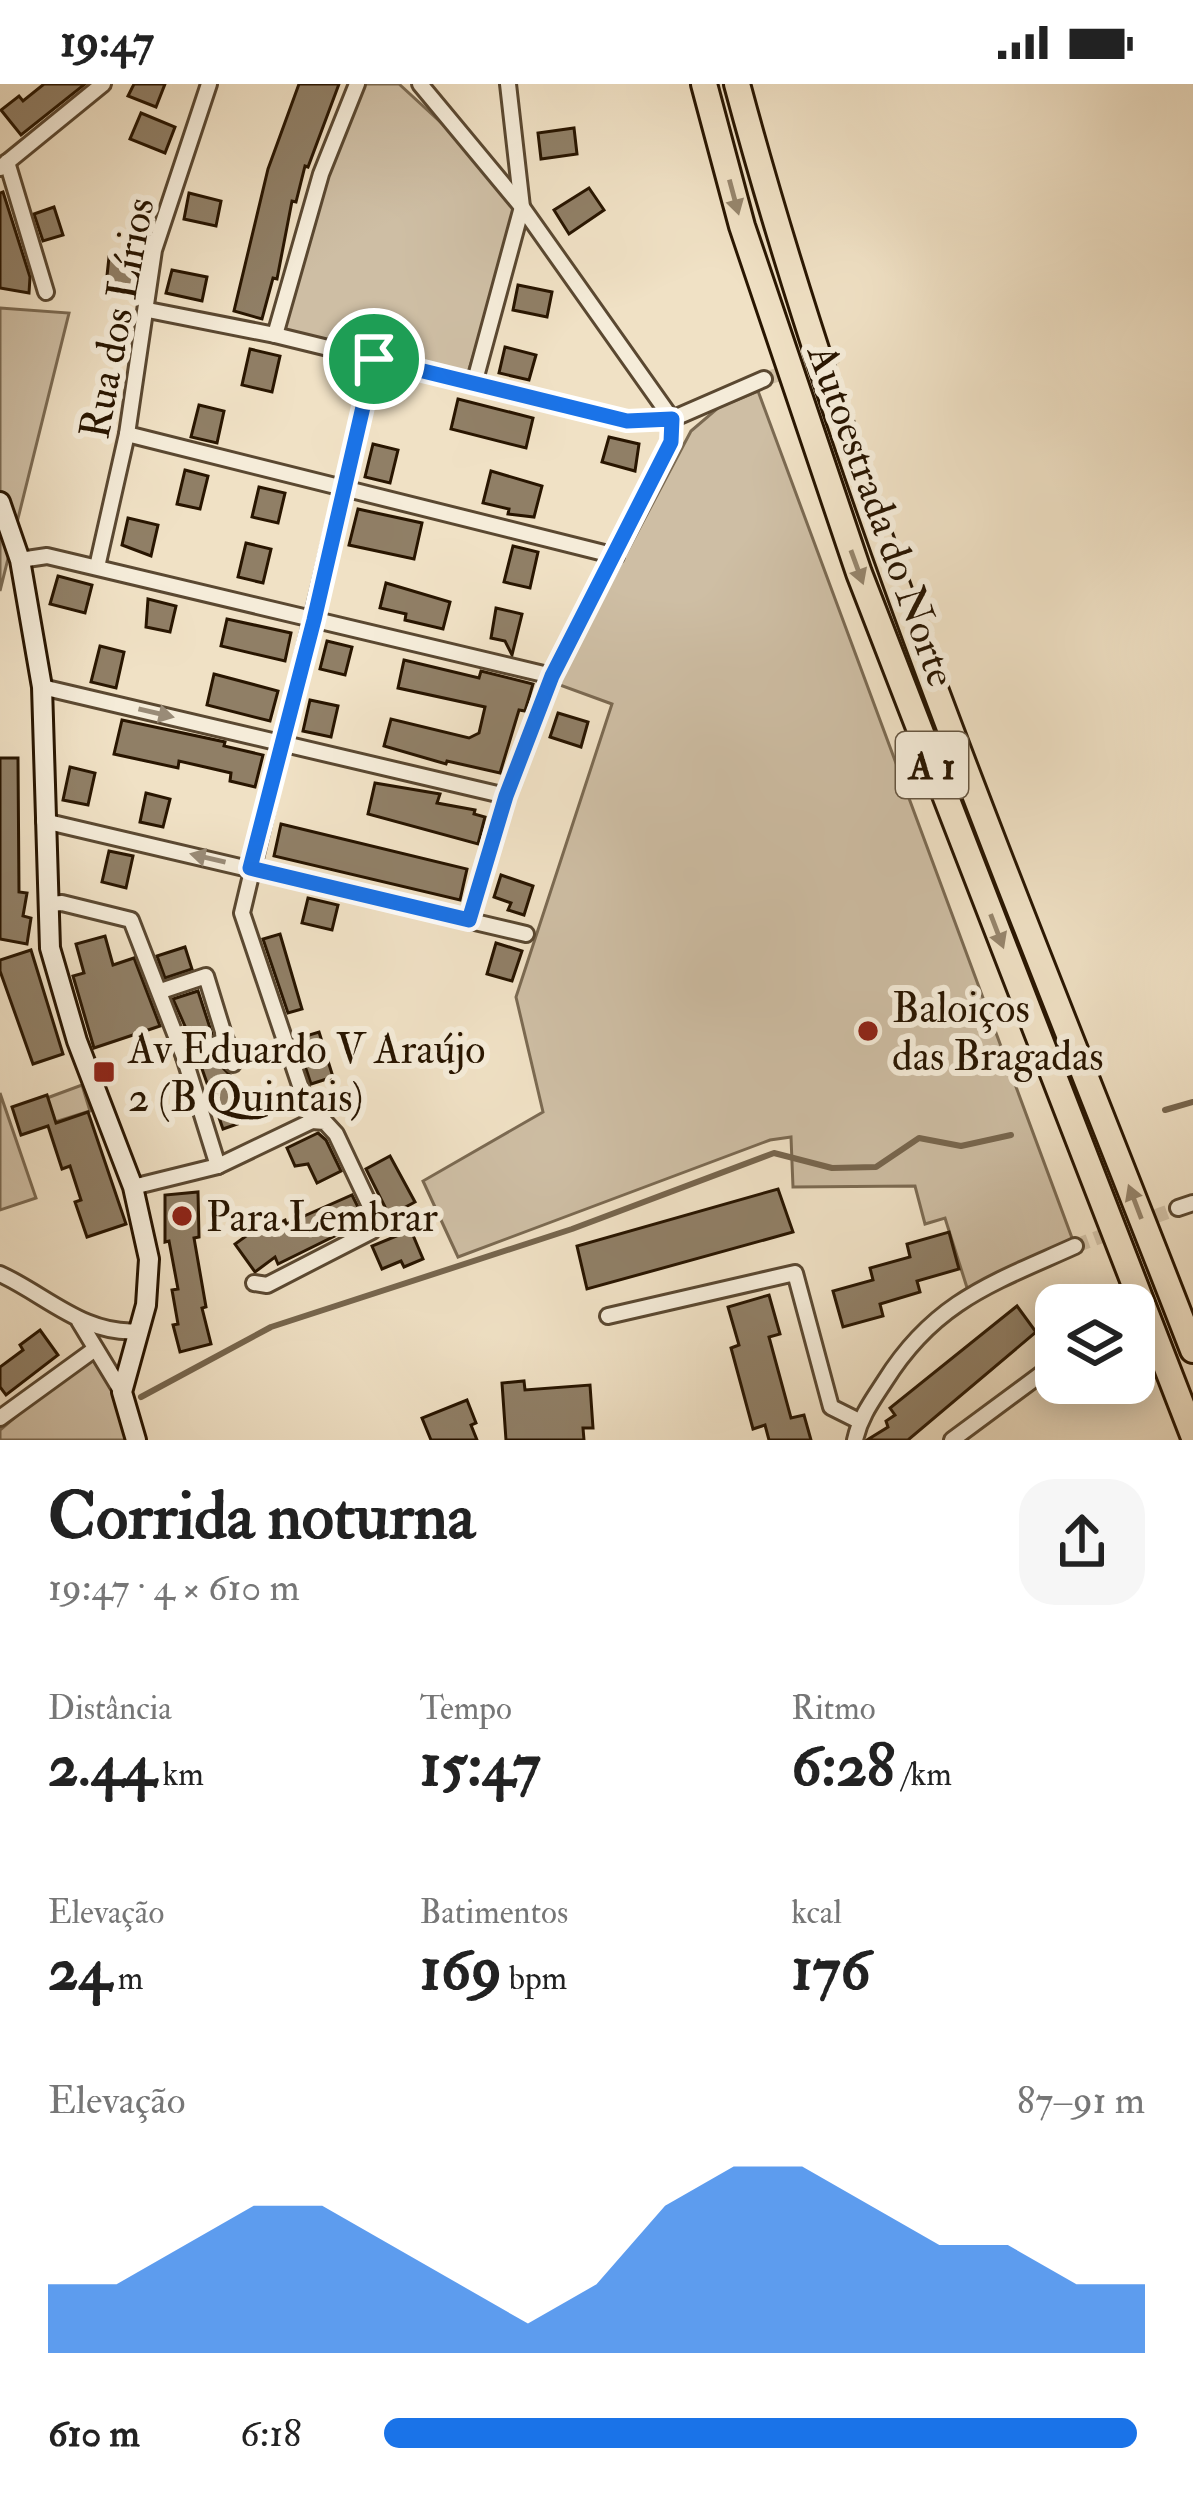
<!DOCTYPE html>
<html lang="pt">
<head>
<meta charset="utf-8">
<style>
  body { margin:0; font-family:"IM FELL Double Pica",serif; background:#f6f6f6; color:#222; height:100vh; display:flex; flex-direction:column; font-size:45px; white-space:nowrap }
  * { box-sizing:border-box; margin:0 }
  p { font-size:39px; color:#767676 }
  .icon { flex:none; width:66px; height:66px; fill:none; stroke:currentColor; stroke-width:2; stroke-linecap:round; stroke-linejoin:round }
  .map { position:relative; height:1356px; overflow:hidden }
  .drawer { display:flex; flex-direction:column; background:#fff; flex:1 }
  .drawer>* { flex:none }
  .fabs { position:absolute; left:1035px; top:1200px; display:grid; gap:24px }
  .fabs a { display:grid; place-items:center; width:120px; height:120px; border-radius:24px; background:#fff; box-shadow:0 6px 30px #0003; font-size:60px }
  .pin { position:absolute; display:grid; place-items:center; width:102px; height:102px; color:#fff; margin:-51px; border:6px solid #fff; border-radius:50%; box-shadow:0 3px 12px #0007 }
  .round { display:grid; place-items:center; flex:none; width:126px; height:126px; border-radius:36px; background:#f6f6f6 }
  .overview { display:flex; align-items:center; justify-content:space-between; height:204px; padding:0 48px }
  h1 { font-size:66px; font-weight:800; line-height:90px }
  .metrics { display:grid; grid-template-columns:repeat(3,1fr); gap:18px; height:204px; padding:12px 48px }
  .metrics div { display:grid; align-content:center }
  .metrics b { font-size:60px; font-weight:800 }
  .metrics small { font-size:33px; font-weight:400 }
  .metrics p { font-size:33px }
  .chart { height:336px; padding:24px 48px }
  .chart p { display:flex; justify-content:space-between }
  .chart svg { width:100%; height:216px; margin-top:12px; fill:#1a73e8; opacity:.7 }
  ul { padding:0 48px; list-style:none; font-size:39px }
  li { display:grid; grid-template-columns:192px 144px 1fr; align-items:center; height:90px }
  li i { height:30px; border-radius:15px; background:#1a73e8 }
  .status { display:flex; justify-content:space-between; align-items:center; height:84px; padding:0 60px; background:#fff; direction:ltr }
  .status svg { height:33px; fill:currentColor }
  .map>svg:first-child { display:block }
</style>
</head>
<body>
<div class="status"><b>19:47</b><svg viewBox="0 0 49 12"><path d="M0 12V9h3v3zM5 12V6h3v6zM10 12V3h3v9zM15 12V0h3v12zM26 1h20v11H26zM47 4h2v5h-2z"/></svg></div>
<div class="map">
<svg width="1193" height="1356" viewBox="0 0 1193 1356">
  <rect width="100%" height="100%" fill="#f0e1c5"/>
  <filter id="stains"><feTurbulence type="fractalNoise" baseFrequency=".00167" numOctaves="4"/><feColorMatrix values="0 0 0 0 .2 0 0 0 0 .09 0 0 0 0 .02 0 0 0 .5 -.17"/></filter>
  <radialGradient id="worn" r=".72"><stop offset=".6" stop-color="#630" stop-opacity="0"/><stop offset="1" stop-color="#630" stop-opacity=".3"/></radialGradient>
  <g fill="#cebea4" stroke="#7b6a52" stroke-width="3">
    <polygon points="359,0 399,0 523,114 466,295 275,251"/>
    <polygon points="0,224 69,229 0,507"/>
    <polygon points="758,307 1075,1162 969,1210 945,1134 925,1140 915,1102 793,1103 791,1053 770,1056 458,1173 423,1097 543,1028 516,913 612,620 557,600 691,347 719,323"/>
    <polygon points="82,1001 90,1027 55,1038 47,1014"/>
    <polygon points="0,1009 36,1114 0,1126"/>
    <polygon points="95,1265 136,1356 0,1356 0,1346"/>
  </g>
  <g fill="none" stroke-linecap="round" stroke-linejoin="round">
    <g stroke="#77664e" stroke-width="6">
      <polyline points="1165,1026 1193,1018"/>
      <polyline points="141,1313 271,1243 572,1145 774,1069 832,1084 876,1083 919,1054 961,1062 1011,1051"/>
    </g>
  </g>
  <g fill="#907f66" stroke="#281500" stroke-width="3">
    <polygon points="44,0 85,0 21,51 1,26 19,12 23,17"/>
    <polygon points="134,0 165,0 156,23 128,12"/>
    <polygon points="299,0 339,0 308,83 305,82 296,118 292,117 277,195 273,194 262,235 234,227 268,85"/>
    <polygon points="141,29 175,43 165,69 130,55"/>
    <polygon points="574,44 577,70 541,75 538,49"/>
    <polygon points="589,104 604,126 569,150 554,126"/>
    <polygon points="3,108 30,193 29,209 0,204 0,109"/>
    <polygon points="189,109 221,117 216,142 184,135"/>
    <polygon points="54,123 63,151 43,157 34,130"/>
    <polygon points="109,173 137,177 134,204 106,201"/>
    <polygon points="172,186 207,193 202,217 166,209"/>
    <polygon points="518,201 552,208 547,233 513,226"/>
    <polygon points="505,263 536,271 529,296 499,289"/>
    <polygon points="250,265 280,272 272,308 242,301"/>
    <polygon points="458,315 533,334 526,364 451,345"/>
    <polygon points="199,321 224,327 217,359 191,353"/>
    <polygon points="609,353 639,360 635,387 602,378"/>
    <polygon points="373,360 398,366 390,399 365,393"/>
    <polygon points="185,386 208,392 200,425 177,420"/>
    <polygon points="491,387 542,402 534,433 508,430 509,425 483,419"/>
    <polygon points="259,403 285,409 278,439 252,433"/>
    <polygon points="358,425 422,439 414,475 349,461"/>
    <polygon points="128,434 158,441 151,472 122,461"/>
    <polygon points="246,459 271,465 263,499 238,493"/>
    <polygon points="513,462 538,468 530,504 504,498"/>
    <polygon points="58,492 92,501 85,529 50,520"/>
    <polygon points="386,499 450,518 443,545 405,536 406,530 380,524"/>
    <polygon points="148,515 176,522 170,548 146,543"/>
    <polygon points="496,524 522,530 512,571 505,557 491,554"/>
    <polygon points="227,535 291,549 285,577 221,562"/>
    <polygon points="327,557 352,563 345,591 320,585"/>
    <polygon points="100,562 124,568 116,604 91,598"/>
    <polygon points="404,576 479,594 481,587 533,600 525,627 519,626 500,689 447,677 446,680 384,662 391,635 469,654 479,649 485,623 398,604"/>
    <polygon points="214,590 278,607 270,637 207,621"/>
    <polygon points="310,616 338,622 331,653 303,647"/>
    <polygon points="558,629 588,638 581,663 550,653"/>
    <polygon points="122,636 225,658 224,662 263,671 255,703 230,697 231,689 179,677 178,684 114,670"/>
    <polygon points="0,674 18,674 19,808 27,809 23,832 31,834 27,860 0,855"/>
    <polygon points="70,683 95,689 88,721 63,716"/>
    <polygon points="375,699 440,710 437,719 475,726 474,730 485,733 478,760 368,730"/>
    <polygon points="146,709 170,715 163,743 140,738"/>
    <polygon points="281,740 467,785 460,816 274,772"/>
    <polygon points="109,767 133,772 126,804 102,798"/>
    <polygon points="501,791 533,802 524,831 508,826 511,819 494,813"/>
    <polygon points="308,814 338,821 332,846 302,839"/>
    <polygon points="280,850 302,925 288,929 263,855"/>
    <polygon points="105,852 113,881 134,874 160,942 94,964 73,892 84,889 76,860"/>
    <polygon points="496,859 522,867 512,897 487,890"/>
    <polygon points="185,863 192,885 165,894 157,872"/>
    <polygon points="31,866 63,970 33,980 0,887 0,876"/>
    <polygon points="198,907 212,950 192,958 173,915"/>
    <polygon points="319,948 333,993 311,1000 296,955"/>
    <polygon points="219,971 223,984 230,991 243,1038 223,1045 200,979"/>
    <polygon points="47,1011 56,1039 88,1028 126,1140 87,1153 75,1118 81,1116 70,1082 62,1085 48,1042 21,1051 12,1023"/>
    <polygon points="318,1049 326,1056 341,1087 317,1099 308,1080 295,1082 287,1064"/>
    <polygon points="390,1072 415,1118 402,1125 423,1175 404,1183 401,1177 382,1185 372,1162 399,1151 366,1085"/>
    <polygon points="778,1105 793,1148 587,1205 577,1162"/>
    <polygon points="198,1108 199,1153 194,1154 206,1223 202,1224 211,1260 180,1268 173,1241 178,1240 172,1206 178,1205 169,1157 165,1158 165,1111"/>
    <polygon points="352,1111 365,1137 278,1180 275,1173 255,1188 235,1160 260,1142 263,1146 285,1136 286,1140"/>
    <polygon points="949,1148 959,1185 917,1197 920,1208 880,1220 883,1232 843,1243 833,1207 873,1196 870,1184 910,1173 907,1160"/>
    <polygon points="769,1211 780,1250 769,1253 791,1334 804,1331 811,1356 769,1356 765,1341 753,1345 731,1264 739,1261 728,1223"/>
    <polygon points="1017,1222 1036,1248 908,1356 867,1356 888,1343 886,1337 895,1331 890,1324"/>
    <polygon points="40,1246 58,1271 6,1311 0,1303 0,1283 23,1266 20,1261"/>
    <polygon points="524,1297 525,1306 590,1301 593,1344 583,1344 584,1356 506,1356 502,1299"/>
    <polygon points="467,1316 476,1339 471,1341 477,1356 431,1356 422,1334"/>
  </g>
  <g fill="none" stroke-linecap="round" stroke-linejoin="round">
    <g stroke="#d2c2a7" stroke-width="14" stroke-dasharray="14 7" stroke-linecap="butt">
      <polyline points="764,295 842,271"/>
      <polyline points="1075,1162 1178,1124"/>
    </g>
    <defs>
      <g id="street">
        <polyline points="420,0 522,123 672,335"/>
        <polyline points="7,78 46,208"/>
        <polyline points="0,84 103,0"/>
        <polyline points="148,226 275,251 627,337 672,335 764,295"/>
        <polyline points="275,251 321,90 357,0"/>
        <polyline points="474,300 522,123 508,0"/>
        <polyline points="127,350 616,472"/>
        <polyline points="20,476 47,472 552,592"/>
        <polyline points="97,483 127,350 154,166 209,0"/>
        <polyline points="42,603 506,712"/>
        <polyline points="44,737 526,850"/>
        <polyline points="49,820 62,819 131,836 184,973 218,1082"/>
        <polyline points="469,836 506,712 552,592 671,358 672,335"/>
        <polyline points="161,907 206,892 233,980"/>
        <polyline points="184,973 226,956"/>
        <polyline points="312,1037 242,829 374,275"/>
        <polyline points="133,1103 218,1082 312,1037"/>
        <polyline points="1178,1124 1193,1119"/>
        <path d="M0,1190C46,1211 85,1252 139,1247"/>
        <polyline points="254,1199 267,1201 372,1147 378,1139 336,1050 325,1038 312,1037"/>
        <polyline points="608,1232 795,1189 831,1323 859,1337"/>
        <polyline points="79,1237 122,1308"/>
        <polyline points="0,1334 95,1265"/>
        <path d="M855,1356C860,1333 872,1317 885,1297C935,1217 993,1199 1075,1162"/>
        <polyline points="952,1356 1056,1279"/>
      </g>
      <polyline id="secondary" points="0,418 20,476 42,603 50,864 77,957 133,1103 149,1175 146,1221 122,1308 136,1356"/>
      <g id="highway">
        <polyline points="704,0 742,142 859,489 1193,1351"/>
        <path d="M737,0C853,433 1031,848 1193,1266"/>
      </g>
    </defs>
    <use href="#street" stroke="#5a4831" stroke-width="20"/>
    <use href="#secondary" stroke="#281500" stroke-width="24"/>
    <use href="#highway" stroke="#281500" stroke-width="30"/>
    <use href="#street" stroke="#f5ecd9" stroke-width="14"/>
    <use href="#secondary" stroke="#f5ecd9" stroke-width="18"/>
    <use href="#highway" stroke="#f0e1c5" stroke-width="24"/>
  </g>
  <defs><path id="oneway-solid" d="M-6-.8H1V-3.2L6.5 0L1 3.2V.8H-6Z" transform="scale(3)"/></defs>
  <g fill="#96856c">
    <use href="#oneway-solid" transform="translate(734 113) rotate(75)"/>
    <use href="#oneway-solid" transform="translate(857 483) rotate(70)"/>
    <use href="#oneway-solid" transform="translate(997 847) rotate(69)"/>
    <use href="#oneway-solid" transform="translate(1135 1118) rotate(-111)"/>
  </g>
  <g fill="#998b77">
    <use href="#oneway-solid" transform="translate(156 629) rotate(13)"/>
    <use href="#oneway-solid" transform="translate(208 774) rotate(-167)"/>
  </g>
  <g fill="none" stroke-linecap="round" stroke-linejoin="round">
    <defs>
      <polygon id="route" points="374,275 627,337 672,335 671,358 552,592 506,712 469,836 250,784 314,536"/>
    </defs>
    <use href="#route" stroke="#fff" stroke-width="24"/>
    <use href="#route" stroke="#1a73e8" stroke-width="15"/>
  </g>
  <g fill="#8f2418" stroke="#f5ecd9" stroke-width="4.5">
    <circle cx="868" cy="947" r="12"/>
    <rect x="92" y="976" width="24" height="24" rx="6"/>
    <circle cx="182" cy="1132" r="12"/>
  </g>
  <g text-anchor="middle" stroke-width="12" stroke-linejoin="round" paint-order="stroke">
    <rect fill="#f5ecd9" stroke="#665641" stroke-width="3" x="896" y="648" width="72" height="66" rx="9"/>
    <g font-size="39" font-weight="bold" fill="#281500">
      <text x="932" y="695">A 1</text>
    </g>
    <g font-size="42" fill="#281500" stroke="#f5ecd9">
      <text transform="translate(116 234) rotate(-79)" y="15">Rua dos Lírios</text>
      <text transform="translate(883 431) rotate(70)" y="15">Autoestrada do Norte</text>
    </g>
    <g font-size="42" fill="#281500" stroke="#f5ecd9" text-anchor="start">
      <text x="892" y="938">Baloiços<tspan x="892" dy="48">das Bragadas</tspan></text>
      <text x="128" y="979">Av Eduardo V Araújo<tspan x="128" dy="48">2 (B Quintais)</tspan></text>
      <text x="206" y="1147">Para Lembrar</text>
    </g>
  </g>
  <rect width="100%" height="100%" filter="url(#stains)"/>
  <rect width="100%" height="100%" fill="url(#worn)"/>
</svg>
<div class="fabs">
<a><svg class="icon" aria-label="layers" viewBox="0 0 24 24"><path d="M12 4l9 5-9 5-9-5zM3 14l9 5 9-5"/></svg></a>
</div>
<div class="pin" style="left:374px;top:275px;background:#1e9e55"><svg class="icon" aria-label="arrive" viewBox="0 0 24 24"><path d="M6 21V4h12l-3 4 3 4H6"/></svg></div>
</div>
<section class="drawer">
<div class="overview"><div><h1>Corrida noturna</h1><p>19:47 · 4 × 610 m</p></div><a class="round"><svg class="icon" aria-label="share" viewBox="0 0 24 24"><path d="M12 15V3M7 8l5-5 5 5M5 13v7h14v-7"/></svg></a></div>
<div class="metrics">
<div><p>Distância</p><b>2.44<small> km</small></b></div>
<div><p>Tempo</p><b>15:47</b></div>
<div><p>Ritmo</p><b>6:28<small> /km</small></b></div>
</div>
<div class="metrics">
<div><p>Elevação</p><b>24<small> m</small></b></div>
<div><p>Batimentos</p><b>169<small> bpm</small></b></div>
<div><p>kcal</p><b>176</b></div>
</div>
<div class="chart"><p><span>Elevação</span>87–91 m</p>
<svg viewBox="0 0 160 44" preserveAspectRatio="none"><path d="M0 44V30L10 30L20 22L30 14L40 14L50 22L60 30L70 38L80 30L90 14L100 6L110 6L120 14L130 22L140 22L150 30L160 30V44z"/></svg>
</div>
<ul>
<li><b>610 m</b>6:18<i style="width:99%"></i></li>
</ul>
</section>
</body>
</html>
